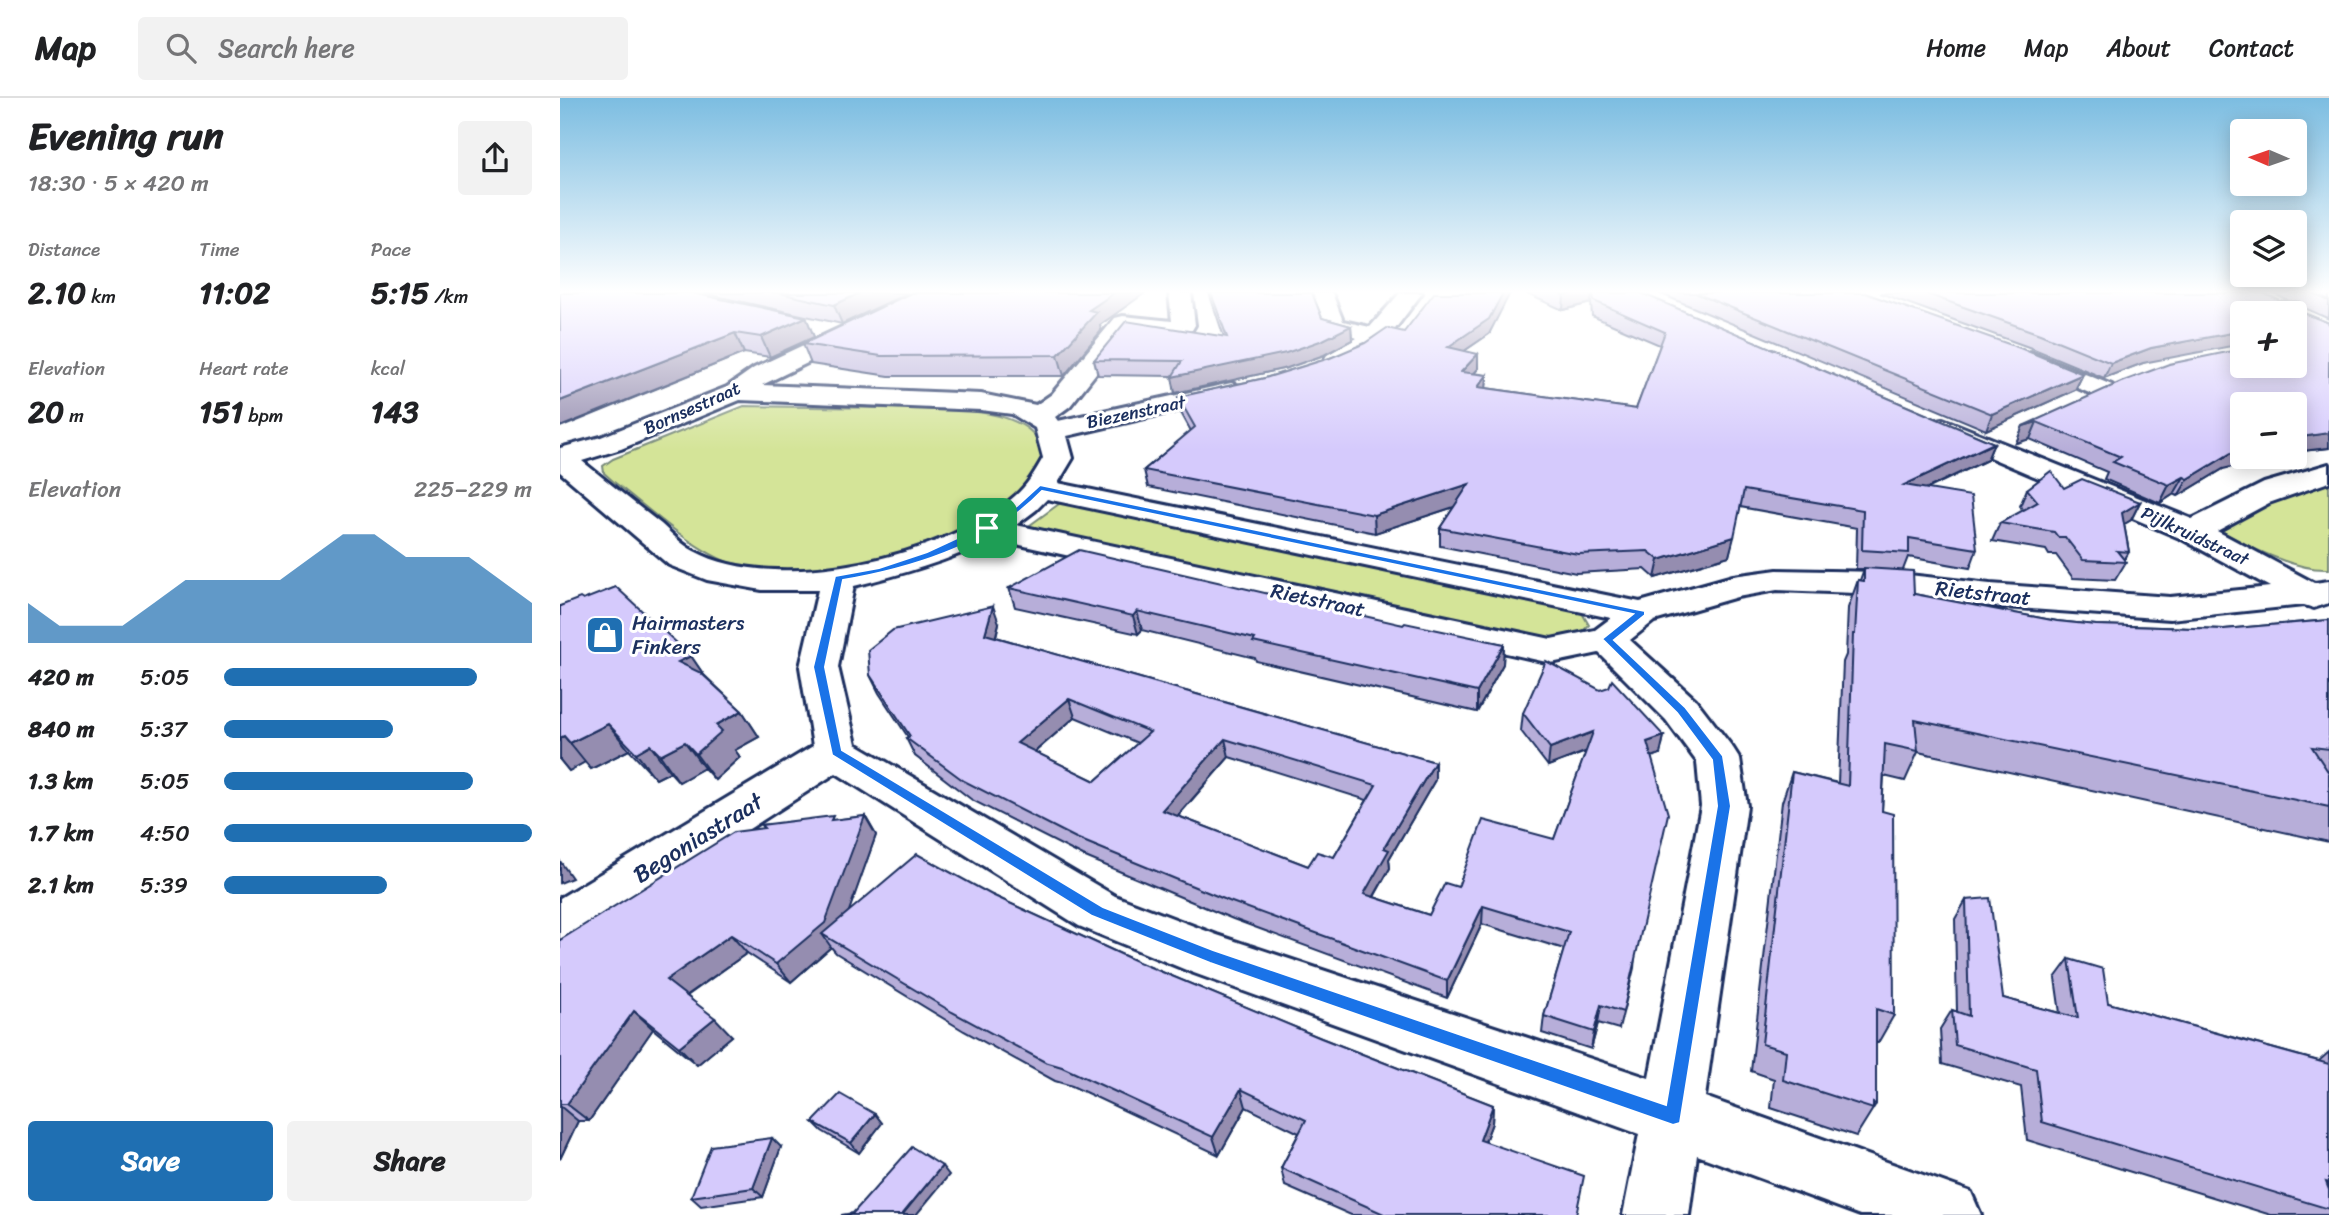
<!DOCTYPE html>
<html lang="en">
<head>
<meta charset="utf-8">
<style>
  body { margin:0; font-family:Sriracha,sans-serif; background:#f2f2f2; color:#202124; height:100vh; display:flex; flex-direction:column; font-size:26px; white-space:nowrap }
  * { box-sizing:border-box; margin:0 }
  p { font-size:23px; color:#757577 }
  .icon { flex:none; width:38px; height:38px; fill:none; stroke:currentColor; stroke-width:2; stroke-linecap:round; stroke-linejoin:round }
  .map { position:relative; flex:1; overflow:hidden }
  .sheet { display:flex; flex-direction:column; background:#fff; width:560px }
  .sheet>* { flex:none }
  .needle { width:46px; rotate:272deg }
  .controls { position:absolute; left:1670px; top:21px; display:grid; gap:14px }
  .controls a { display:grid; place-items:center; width:77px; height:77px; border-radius:7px; background:#fff; box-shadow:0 4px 18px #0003; font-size:35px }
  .pin { position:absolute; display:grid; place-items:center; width:60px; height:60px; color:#fff; margin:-30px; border-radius:14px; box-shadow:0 4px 10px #0006 }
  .round { display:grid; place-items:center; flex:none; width:74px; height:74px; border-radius:7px; background:#f2f2f2 }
  .summary { display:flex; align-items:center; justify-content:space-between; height:119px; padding:0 28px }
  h1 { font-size:38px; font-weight:700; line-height:52px }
  .figures { display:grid; grid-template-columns:repeat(3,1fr); gap:10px; height:119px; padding:7px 28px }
  .figures div { display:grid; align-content:center }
  .figures b { font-size:30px; font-weight:700 }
  .figures small { font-size:19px; font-weight:400 }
  .figures p { font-size:19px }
  .chart { height:196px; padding:14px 28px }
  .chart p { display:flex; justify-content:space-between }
  .chart svg { width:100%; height:126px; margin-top:7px; fill:#1f6fb2; opacity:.7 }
  .action { display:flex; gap:14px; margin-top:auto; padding:14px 28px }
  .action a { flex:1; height:80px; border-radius:7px; background:#1f6fb2; color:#fff; font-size:28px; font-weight:700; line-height:80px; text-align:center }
  .action a+a { background:#f2f2f2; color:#202124 }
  ul { padding:0 28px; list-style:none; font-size:23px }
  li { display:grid; grid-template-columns:112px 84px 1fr; align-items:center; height:52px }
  li i { height:18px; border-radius:9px; background:#1f6fb2 }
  header { display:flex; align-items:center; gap:42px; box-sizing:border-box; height:98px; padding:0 35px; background:#fff; border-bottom:2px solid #e0e0e0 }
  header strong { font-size:33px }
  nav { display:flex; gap:38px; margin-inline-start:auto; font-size:24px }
  .search { width:490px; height:63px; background:#f2f2f2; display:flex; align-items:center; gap:18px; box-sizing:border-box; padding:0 24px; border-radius:7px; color:#757577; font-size:26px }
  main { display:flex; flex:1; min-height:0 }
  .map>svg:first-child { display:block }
</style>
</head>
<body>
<header>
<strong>Map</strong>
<div class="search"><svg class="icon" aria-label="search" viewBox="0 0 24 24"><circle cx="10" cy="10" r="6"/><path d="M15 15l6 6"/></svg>Search here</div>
<nav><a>Home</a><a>Map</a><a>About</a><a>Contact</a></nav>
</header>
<main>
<section class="sheet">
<div class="summary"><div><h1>Evening run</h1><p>18:30 · 5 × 420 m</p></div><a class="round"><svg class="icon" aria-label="share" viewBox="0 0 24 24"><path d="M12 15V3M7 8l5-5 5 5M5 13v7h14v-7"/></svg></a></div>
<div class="figures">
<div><p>Distance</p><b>2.10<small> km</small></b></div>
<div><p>Time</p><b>11:02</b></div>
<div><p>Pace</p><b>5:15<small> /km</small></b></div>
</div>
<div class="figures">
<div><p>Elevation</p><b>20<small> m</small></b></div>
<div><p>Heart rate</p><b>151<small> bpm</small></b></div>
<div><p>kcal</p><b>143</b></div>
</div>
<div class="chart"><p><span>Elevation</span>225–229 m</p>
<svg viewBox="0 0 160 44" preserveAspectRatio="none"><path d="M0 44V30L10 38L20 38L30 38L40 30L50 22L60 22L70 22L80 22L90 14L100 6L110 6L120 14L130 14L140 14L150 22L160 30V44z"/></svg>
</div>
<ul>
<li><b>420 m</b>5:05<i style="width:82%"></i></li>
<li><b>840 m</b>5:37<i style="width:55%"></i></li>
<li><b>1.3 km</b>5:05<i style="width:81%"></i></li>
<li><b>1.7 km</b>4:50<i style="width:100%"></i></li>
<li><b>2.1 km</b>5:39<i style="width:53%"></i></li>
</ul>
<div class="action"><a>Save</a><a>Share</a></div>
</section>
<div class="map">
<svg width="1769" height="1117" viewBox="0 0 1769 1117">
  <rect width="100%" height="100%" fill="#fff"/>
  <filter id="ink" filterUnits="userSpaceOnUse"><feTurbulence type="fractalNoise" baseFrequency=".0143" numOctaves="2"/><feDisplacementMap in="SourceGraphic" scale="14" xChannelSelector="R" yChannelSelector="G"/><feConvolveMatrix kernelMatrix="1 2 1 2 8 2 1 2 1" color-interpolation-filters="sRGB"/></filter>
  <g filter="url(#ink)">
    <g fill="#d4e498" stroke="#788a7b" stroke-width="2">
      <path d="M184,308L394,311C414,314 437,315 456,324C485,337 491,364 471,388C453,409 411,431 385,442C373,447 358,450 345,454C293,470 237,482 182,469C137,457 91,412 54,384L44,375L43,368L53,361Z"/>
      <path d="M1769,384V471C1735,473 1684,447 1655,429L1704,404Z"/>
      <polygon points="503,403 1006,508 1022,515 1029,527 1018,538 1001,544 466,430"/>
    </g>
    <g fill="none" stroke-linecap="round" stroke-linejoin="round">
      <defs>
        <g id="minor">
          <path d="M355,195H383L381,200L202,287L421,296L476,307L492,296L555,220L563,218L612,223L609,195H631L635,227L632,232L607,238L569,233L510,308L495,319L498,323L671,285L680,288L684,293L680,298L507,338L513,360L498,385L1080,504L1173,478L1217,472L1322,474L1430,486L1610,499L1710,489L1622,441L1373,335L1369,329L1373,323L1383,321L1632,421L1704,385L1769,366V384L1709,405L1657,433L1754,485L1769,483V505L1754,510L1744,507L1610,521L1430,508L1322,496L1217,492L1177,499L1094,523L1070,542L1136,602L1173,650L1180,661L1187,708L1145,999L1411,1094L1421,1117H1300L1137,1057L1129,1117H1063L1079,1036L631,874L519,828L276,675L18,841L0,848V800L253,648L240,569L258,492H202L147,482L109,467L0,374V350L41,339L167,289L194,270ZM180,302L421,312L452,316L475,330L483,360C475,374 467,388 455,398C388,458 216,498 134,453C122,447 111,435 101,426C74,405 48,384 22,363L61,351ZM487,401L1051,520L1035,532L991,541L456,427L476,412ZM433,441L991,565L1039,555L1106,622L1137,664L1141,708L1089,980L657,837L555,798L296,646L278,569L294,488C343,476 388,463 433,441Z"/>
          <polygon points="751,195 772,195 783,223 810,229 840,195 862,195 826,243 785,267 776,269 767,267 764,262 767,257 797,240 766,233"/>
          <polygon points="1471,254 1552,287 1556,292 1552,297 1543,300 1534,297 1462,266 1459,261 1462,256"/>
        </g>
      </defs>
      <use href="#minor" stroke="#1b2f5e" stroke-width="6"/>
      <use href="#minor" fill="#fff" fill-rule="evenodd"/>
    </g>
    <g fill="#b7aed9" stroke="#1b2f5e" stroke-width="2" fill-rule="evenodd">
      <polygon points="0,195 246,219 254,239 210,259 184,255 7,327"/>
      <polygon points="142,195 348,195 282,226"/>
      <polygon points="649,195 752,195 762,220 791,228 792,242 764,257 727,270 615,295 613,278 538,277 534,262 664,239"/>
      <polygon points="965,195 1081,195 1434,345 1427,362 1367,391 1417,451 1410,470 1348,459 1343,472 1354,496 1497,523 1536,527 1664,531 1769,522 1769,744 1358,654 1345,683 1324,678 1322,713 1334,917 1318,945 1316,945 1316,1006 1296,1038 1211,1010 1214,981 1191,973 1222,704 1232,674 1278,685 1283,564 1286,557 1288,510 1298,482 1300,482 1304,471 1296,471 1297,430 1180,409 1169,458 1095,480 1085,471 1016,475 880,448 880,430 894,409 815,435 588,389 584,372 631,333 621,315 618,299 705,280 770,260 844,234 929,236 904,253 918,271 914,275 927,277 926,290 1076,311 1100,247 1032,218 1031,205 1003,212"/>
      <polygon points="1099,195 1305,195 1523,276 1515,292 1426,332"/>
      <polygon points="1320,195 1703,195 1720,203 1729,203 1712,195 1769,195 1769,221 1740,208 1741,214 1769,225 1769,350 1734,354 1734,306 1663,371 1618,398 1614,396 1600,405 1544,381 1547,374 1470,341 1456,345 1463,328 1682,268 1734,215 1583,265 1544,280 1474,251"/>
      <polygon points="540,227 541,233 504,278 329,278 251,266 243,246"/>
      <polygon points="1504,390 1580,404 1571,422 1564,426 1569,454 1564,462 1566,464 1555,482 1513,480 1496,457 1489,457 1486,452 1432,443 1440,425 1463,413 1460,408 1467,391"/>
      <polygon points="449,490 843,527 944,546 943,566 917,614 696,563 695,560 582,532 578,536 455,509"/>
      <polygon points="23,502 131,558 144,577 182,613 199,639 175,652 180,659 155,682 144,670 119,684 110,674 96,681 69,652 31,671 25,664 9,673 0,662 0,508"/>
      <path d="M439,525L436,539L875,664V682L829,761L830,770L814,799L869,817L898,789L994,741L1026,654L988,668L961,633L963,615L1104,638L1100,656L1092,659L1074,870L1059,931L1038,925L1031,951L982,935L984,918L1004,851L922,826L887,900L673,821L523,758L412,702L355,658L346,640L348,639L319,595L310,577ZM515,619L578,645L535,683L475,654ZM669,659L807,702L774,759L748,768L618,718Z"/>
      <polygon points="305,718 316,737 288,814 432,797 578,864 761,940 933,1007 932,1025 925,1043 1016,1117 791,1117 725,1088 721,1070 739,1035 686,1009 659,1057 512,988 495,983 404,933 276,855 271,849 231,884 187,855 127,898 172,938 137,967 93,931 29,1023 18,1023 0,1061 0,842 203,730 201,727 275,722"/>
      <polygon points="1406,802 1443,900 1500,915 1495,880 1509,861 1548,905 1759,963 1769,954 1769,1117 1711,1117 1467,1042 1461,989 1382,966 1380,931 1392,912 1397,914 1395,821"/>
      <polygon points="315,1016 322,1025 299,1055 262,1033 253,1024"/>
      <polygon points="221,1049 203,1099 141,1108 131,1099"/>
    </g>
    <g fill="#958db0" stroke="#1b2f5e" stroke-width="2">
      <polygon points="300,195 348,195 282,226 274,207"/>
      <polygon points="554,195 585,195 540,227 541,233 504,278 498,257 529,212"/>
      <polygon points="943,195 950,195 929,236 888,264 888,249"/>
      <polygon points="1014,195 1032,195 1031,205 1003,212 1004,198"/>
      <polygon points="246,219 254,239 210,259 201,239"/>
      <polygon points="791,228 792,242 764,257 727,270 615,295 612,279"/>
      <polygon points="1682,233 1682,246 1583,265 1544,280 1551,265 1591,250"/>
      <polygon points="175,235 184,255 0,329 0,303"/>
      <polygon points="918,256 918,271 901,289 901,274"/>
      <polygon points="1523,276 1515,292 1426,332 1432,316"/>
      <polygon points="927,277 926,293 918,289"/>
      <polygon points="1477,324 1470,341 1456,345 1463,328"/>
      <polygon points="1769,335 1769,349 1768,350 1734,354 1734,340"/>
      <polygon points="1434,345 1427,362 1338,404 1344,387"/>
      <polygon points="1682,352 1682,359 1715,359 1663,371 1618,398 1628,381 1673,354"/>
      <polygon points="1624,379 1614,396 1600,405 1609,387"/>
      <polygon points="909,386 909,404 815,435 814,417"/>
      <polygon points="1580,404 1571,422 1553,433 1562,415"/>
      <polygon points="1174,439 1169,458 1095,480 1099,462"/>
      <polygon points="433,508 439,525 432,553 425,536"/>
      <polygon points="577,513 582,532 578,536 573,518"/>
      <polygon points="944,546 943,566 917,614 917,594"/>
      <polygon points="131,558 148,583 118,564"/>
      <polygon points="509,601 515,619 464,663 457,645"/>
      <polygon points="182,613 199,639 175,652 180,659 155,682 136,656 156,627"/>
      <polygon points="48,626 69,652 31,671 10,645"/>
      <polygon points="1033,634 1030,652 988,668 990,650"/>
      <polygon points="4,638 25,664 9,673 0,662 0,640"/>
      <polygon points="1104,638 1100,656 1084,662 1087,644"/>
      <polygon points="665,641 669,659 607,730 602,712"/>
      <polygon points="125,644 144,670 119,684 100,657"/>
      <polygon points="90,647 110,674 96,681 76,655"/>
      <polygon points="875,664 875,682 829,761 830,770 805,814 804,796 824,750"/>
      <polygon points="305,718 316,737 278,844 262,836 271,849 231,884 216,866"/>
      <polygon points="0,763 12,780 0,785"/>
      <polygon points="923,808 922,826 887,900 887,883"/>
      <polygon points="171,837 187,855 123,900 106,882"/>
      <polygon points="1041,907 1038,925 1031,951 1034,934"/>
      <polygon points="74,913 93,931 29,1023 7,1006"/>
      <polygon points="155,920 172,938 137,967 119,949"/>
      <polygon points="681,991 686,1009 659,1057 653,1039"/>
      <polygon points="933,1007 932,1025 919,1059 920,1042"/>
      <polygon points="0,1008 18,1023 0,1061"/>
      <polygon points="315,1016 322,1025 299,1055 291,1045"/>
      <polygon points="212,1040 221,1049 203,1099 193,1090"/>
      <polygon points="382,1068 389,1077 356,1117 342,1117"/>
    </g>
    <g fill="#d5cafc" stroke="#1b2f5e" stroke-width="2" fill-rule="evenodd">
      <polygon points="0,195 132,195 246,219 201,239 175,235 0,303"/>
      <polygon points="219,195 300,195 274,207"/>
      <polygon points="351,195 554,195 529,212 537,214 498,257 321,258 243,246"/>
      <polygon points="651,195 752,195 762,220 791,228 763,242 726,255 612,279 622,263 534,262 566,223 667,239"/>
      <polygon points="874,195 943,195 929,221 888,249 918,256 901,274 927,277 918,289 1076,311 1105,234 1034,203 1033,195 1081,195 1434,345 1344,387 1411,398 1417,451 1349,440 1349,455 1302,452 1303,412 1184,392 1174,439 1099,462 1088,453 1018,456 880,430 909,386 814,417 584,372 635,329 618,299 705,280 770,260 805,245 827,230 844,234"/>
      <polygon points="998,195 1014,195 1004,198"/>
      <polygon points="1135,195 1305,195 1460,250 1523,276 1432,316"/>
      <polygon points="1364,195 1703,195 1720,203 1740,203 1741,214 1769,225 1769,335 1734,340 1734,306 1682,306 1682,352 1673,354 1628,381 1624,379 1609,387 1553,364 1561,359 1477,324 1463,328 1561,284 1609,266 1682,251 1682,268 1734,268 1734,215 1682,215 1682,233 1591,250 1551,265 1480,236"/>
      <polygon points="1752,195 1769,195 1769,203"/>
      <polygon points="1491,373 1504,390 1522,381 1580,404 1562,415 1569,454 1557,453 1566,464 1523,462 1505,439 1498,439 1494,434 1440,425 1478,404 1467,391"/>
      <polygon points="519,452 843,527 845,525 944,546 917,594 693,544 695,541 577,513 573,518 449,490"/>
      <polygon points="1304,470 1353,473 1354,496 1497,523 1536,527 1664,531 1769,522 1769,651 1752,649 1769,675 1769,709 1355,622 1358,653 1325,646 1322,713 1333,716 1334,917 1316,911 1316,1006 1313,1005 1313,1011 1223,982 1226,953 1202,946 1232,674 1288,688 1293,536 1295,536 1298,482 1304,483"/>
      <polygon points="56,489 131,558 118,564 141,575 182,613 156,627 162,633 136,656 125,644 100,657 90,647 76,655 48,626 10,645 4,638 0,640 0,508 20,500 23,502"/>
      <path d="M433,508L425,536L875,664L824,750L829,752L804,796L869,817L885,785L898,789L923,722L994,741L1033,634L990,650L963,615L986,563L1040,592L1049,589L1052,582L1104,638L1087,644L1108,716L1063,914L1041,907L1034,934L984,918L1009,834L923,808L887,883L669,803L516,740L404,683L346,640L350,638L310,577L308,552L333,532ZM509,601L590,634L535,683L457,645ZM665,641L816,687L774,759L757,754L748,768L602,712Z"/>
      <polygon points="273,718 271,722 305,718 265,825 216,866 171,837 106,882 155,920 119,949 74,913 7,1006 0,1006 0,842 174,734 204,730 201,727"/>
      <polygon points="357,756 432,797 578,864 761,940 933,1007 920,1042 1024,1078 1016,1117 826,1117 721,1070 746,1022 681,991 653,1039 502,969 485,964 392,914 262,836"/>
      <polygon points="1430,800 1443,900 1518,920 1509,861 1543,871 1548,905 1769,966 1769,1085 1766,1084 1769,1092 1769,1111 1482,1024 1476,971 1395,947 1392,912 1409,918 1406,802"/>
      <polygon points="280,996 315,1016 291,1045 253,1024"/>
      <polygon points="212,1040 193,1090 131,1099 151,1048"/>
      <polygon points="352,1049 382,1068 342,1117 281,1117 293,1115"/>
    </g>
  </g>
  <linearGradient id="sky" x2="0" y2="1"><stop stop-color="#7cbde1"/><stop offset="0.55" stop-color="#fff"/><stop offset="1" stop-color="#fff" stop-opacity="0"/></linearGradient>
  <rect width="1769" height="352" fill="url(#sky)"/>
  <path fill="#1a73e8" stroke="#fff" stroke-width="2" fill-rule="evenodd" d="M480,387L1085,513V517L1054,542L1125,609L1163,658L1171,708L1120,1025L1113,1027L650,865L532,818L272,657L253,569L275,478L319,470L367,454L423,428L457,408ZM482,393L1073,516L1042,541L1117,615L1152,662L1157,708L1106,1007L653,852L543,809L282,652L265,569L283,482C353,470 432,445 482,393Z"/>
  <defs>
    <symbol id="shop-square" viewBox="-11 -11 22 22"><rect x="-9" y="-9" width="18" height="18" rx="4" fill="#1f6fb2" stroke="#fff"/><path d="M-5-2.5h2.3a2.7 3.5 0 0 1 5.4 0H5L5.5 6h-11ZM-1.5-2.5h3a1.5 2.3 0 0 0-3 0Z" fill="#fff"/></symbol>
  </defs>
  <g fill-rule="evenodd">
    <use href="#shop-square" x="23" y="515" width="44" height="44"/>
  </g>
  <g text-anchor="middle" stroke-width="6" stroke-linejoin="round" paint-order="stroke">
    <g font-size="18" fill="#1b2f5e" stroke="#fff">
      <text transform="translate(132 310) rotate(-24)" y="6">Bornsestraat</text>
      <text transform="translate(576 314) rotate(-12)" y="6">Biezenstraat</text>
      <text transform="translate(1635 438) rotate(25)" y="6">Pijlkruidstraat</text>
    </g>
    <g font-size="21" fill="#1b2f5e" stroke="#fff">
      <text transform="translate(1423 495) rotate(6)" y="7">Rietstraat</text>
      <text transform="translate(758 502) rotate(12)" y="7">Rietstraat</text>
    </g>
    <g font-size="21" fill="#1b2f5e" stroke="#fff" text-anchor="start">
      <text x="72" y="532">Hairmasters<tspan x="72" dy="24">Finkers</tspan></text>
    </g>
    <g font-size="24" fill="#1b2f5e" stroke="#fff">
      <text transform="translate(138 740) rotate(-32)" y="8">Begoniastraat</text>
    </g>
  </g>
</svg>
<div class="controls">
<a><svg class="needle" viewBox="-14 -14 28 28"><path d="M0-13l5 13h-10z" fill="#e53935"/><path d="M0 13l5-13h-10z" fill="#757577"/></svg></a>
<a><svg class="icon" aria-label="layers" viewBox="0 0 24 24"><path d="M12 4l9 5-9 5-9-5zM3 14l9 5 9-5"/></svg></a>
<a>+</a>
<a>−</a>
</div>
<div class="pin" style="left:427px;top:430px;background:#1e9e55"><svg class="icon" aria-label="arrive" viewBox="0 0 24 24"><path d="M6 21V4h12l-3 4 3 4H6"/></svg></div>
</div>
</main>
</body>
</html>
